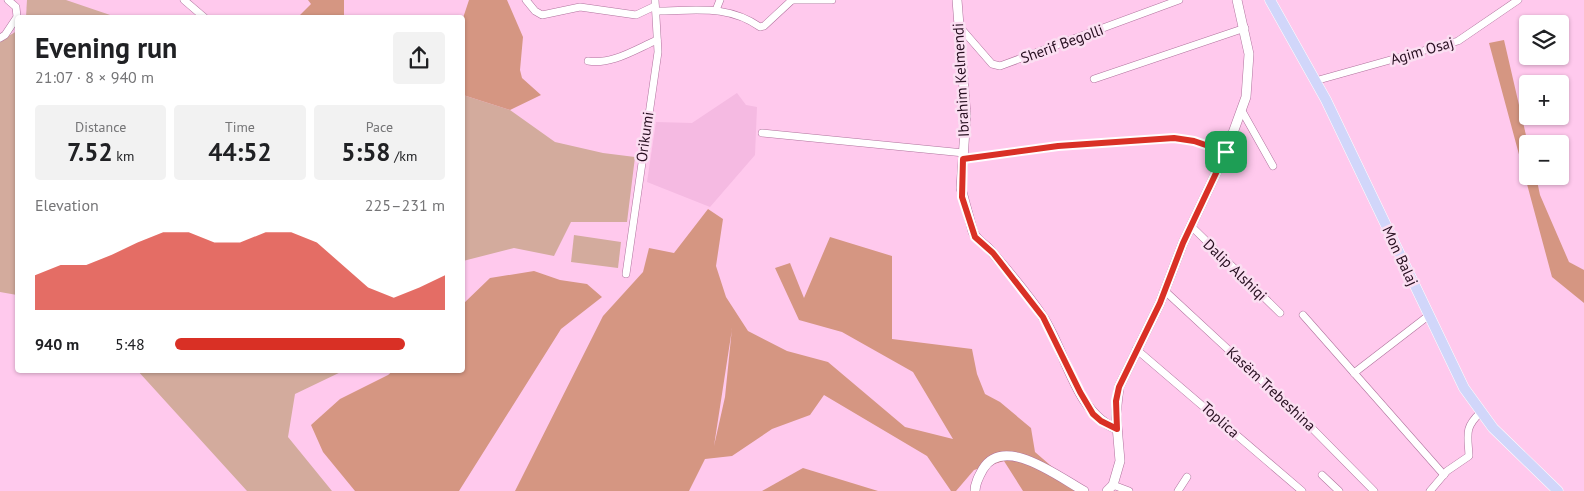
<!DOCTYPE html>
<html lang="en">
<head>
<meta charset="utf-8">
<style>
  body { margin:0; font-family:"PT Sans",sans-serif; background:#f2f2f2; color:#202124; height:100vh; display:flex; flex-direction:column; font-size:19px; white-space:nowrap }
  * { box-sizing:border-box; margin:0 }
  p { font-size:16px; color:#757577 }
  .icon { flex:none; width:28px; height:28px; fill:none; stroke:currentColor; stroke-width:2; stroke-linecap:round; stroke-linejoin:round }
  .map { position:relative; flex:1; overflow:hidden }
  .drawer { position:absolute; left:15px; top:15px; width:450px; height:358px; display:flex; flex-direction:column; background:#fff; border-radius:5px; box-shadow:0 1px 4px #0004 }
  .drawer>* { flex:none }
  .tools { position:absolute; left:1519px; top:15px; display:grid; gap:10px }
  .tools a { display:grid; place-items:center; width:50px; height:50px; border-radius:5px; background:#fff; box-shadow:0 1px 4px #0004; font-size:25px }
  .pin { position:absolute; display:grid; place-items:center; width:42px; height:42px; color:#fff; margin:-21px; border-radius:10px; box-shadow:0 2px 8px #0006 }
  .round { display:grid; place-items:center; flex:none; width:52px; height:52px; border-radius:5px; background:#f2f2f2 }
  .headline { display:flex; align-items:center; justify-content:space-between; height:85px; padding:0 20px }
  h1 { font-size:28px; font-weight:600; line-height:38px }
  .figures { display:grid; grid-template-columns:repeat(3,1fr); gap:8px; height:85px; padding:5px 20px }
  .figures div { display:grid; align-content:center; border-radius:5px; background:#f2f2f2; text-align:center }
  .figures b { font-size:25px; font-weight:600 }
  .figures small { font-size:14px; font-weight:400 }
  .figures p { font-size:14px }
  .chart { height:140px; padding:10px 20px }
  .chart p { display:flex; justify-content:space-between }
  .chart svg { width:100%; height:90px; margin-top:5px; fill:#d93025; opacity:.7 }
  ul { padding:0 20px; list-style:none; font-size:16px }
  li { display:grid; grid-template-columns:80px 60px 1fr; align-items:center; height:38px }
  li i { height:12px; border-radius:6px; background:#d93025 }
  .map>svg:first-child { display:block }
</style>
</head>
<body>
<div class="map">
<svg width="1584" height="491" viewBox="0 0 1584 491">
  <rect width="100%" height="100%" fill="#ffc9ed"/>
  <polygon fill="#f5bae2" points="737,93 746,105 757,107 755,155 710,207 647,182 656,122 692,123"/>
  <g fill="#d3ab9d">
    <polygon points="27,0 66,0 116,17 26,17"/>
    <polygon points="17,31 17,295 0,292 0,41"/>
    <polygon points="463,95 510,110 555,142 603,153 635,157 627,222 571,222 554,256 514,248 463,261"/>
    <polygon points="574,235 621,242 618,268 571,262"/>
    <polygon points="137,370 345,370 295,394 288,437 332,491 247,491"/>
  </g>
  <g fill="#d59682" fill-rule="evenodd">
    <polygon points="308,0 344,0 344,17 298,17 311,4"/>
    <polygon points="469,0 507,0 523,37 520,70 522,78 541,95 510,110 463,95 463,18"/>
    <polygon points="1504,40 1528,144 1528,176 1536,176 1540,195 1569,262 1584,270 1584,303 1552,277 1489,43"/>
    <path d="M708,209L723,219L716,266L726,297L748,331L787,351L828,362L905,427L953,439L913,372L842,332L799,320L775,268L790,263L804,298L830,237L892,256V339L972,349L977,374L985,394L1000,402L1031,428L1035,452L1080,491H1023L1004,461L974,470L956,491H951L927,456L824,395L810,415L772,429L732,456L705,459L689,491H515L603,316L643,272L649,248L674,253ZM732,328L725,397L714,446L732,329Z"/>
    <polygon points="534,271 560,280 587,284 602,297 561,329 459,491 355,491 323,452 311,425 340,399 388,375 394,370 462,370 463,304 490,278"/>
    <polygon points="803,468 878,491 762,491"/>
  </g>
  <g fill="none" stroke-linecap="round" stroke-linejoin="round">
    <defs>
      <g id="minor">
        <polyline points="184,0 205,18"/>
        <polyline points="526,0 535,11 542,15 580,7 636,15 655,6"/>
        <polyline points="791,0 832,0"/>
        <polyline points="716,10 720,0"/>
        <path d="M656,11C695,11 727,4 760,27L764,26L792,0"/>
        <polyline points="959,26 992,64 1000,66 1179,0"/>
        <polyline points="0,38 5,35 17,17 16,7 8,0"/>
        <path d="M588,61C612,65 636,49 657,40"/>
        <polyline points="1094,79 1245,28"/>
        <polyline points="1315,81 1458,41 1518,0"/>
        <polyline points="1242,111 1273,166"/>
        <polyline points="762,133 964,153"/>
        <polyline points="963,159 1059,146 1174,138 1195,141 1226,152"/>
        <polyline points="1191,226 1280,313"/>
        <polyline points="626,274 658,52 655,0"/>
        <polyline points="1165,291 1301,417 1374,491"/>
        <polyline points="1303,315 1444,475"/>
        <polyline points="1136,349 1302,491"/>
        <polyline points="1354,373 1428,316"/>
        <polyline points="1322,475 1339,491"/>
        <polyline points="1113,485 1129,491"/>
        <polyline points="1178,491 1187,477"/>
        <path d="M1430,491L1447,471L1469,456C1468,435 1464,428 1480,413"/>
      </g>
      <g id="tertiary">
        <path d="M957,0L966,115L961,188L973,232C977,241 985,244 991,251C1009,272 1028,294 1043,317C1066,352 1076,414 1117,429"/>
        <path d="M975,491C975,483 979,476 983,469C1004,434 1060,478 1084,491"/>
        <polyline points="1107,491 1113,485 1120,461 1116,414 1119,387 1160,303 1183,243 1226,152 1246,97 1249,54 1237,0"/>
      </g>
      <polyline id="primary" points="1270,0 1326,100 1464,388 1493,428 1558,491"/>
    </defs>
    <use href="#minor" stroke="#b0729d" stroke-width="8"/>
    <use href="#tertiary" stroke="#b0729d" stroke-width="10"/>
    <use href="#primary" stroke="#fff" stroke-width="11"/>
    <use href="#minor" stroke="#fff" stroke-width="7"/>
    <use href="#tertiary" stroke="#fff" stroke-width="9"/>
    <use href="#primary" stroke="#d1d6fa" stroke-width="10"/>
  </g>
  <g fill="none" stroke-linecap="round" stroke-linejoin="round">
    <defs>
      <polygon id="route" points="1174,138 1194,141 1226,152 1183,243 1160,303 1119,387 1116,401 1117,429 1101,421 1093,414 1080,392 1043,317 993,253 975,237 962,197 963,159 1058,146"/>
    </defs>
    <use href="#route" stroke="#fff" stroke-width="10"/>
    <use href="#route" stroke="#d93025" stroke-width="6"/>
  </g>
  <g text-anchor="middle" stroke-width="5" stroke-linejoin="round" paint-order="stroke">
    <g font-size="15" fill="#270f20" stroke="#fbdff2">
      <text transform="translate(1062 44) rotate(-20)" y="5">Sherif Begolli</text>
      <text transform="translate(1422 51) rotate(-16)" y="5">Agim Osaj</text>
      <text transform="translate(961 80) rotate(-93)" y="5">Ibrahim Kelmendi</text>
      <text transform="translate(645 137) rotate(-82)" y="5">Orikumi</text>
      <text transform="translate(1400 256) rotate(65)" y="5">Mon Balaj</text>
      <text transform="translate(1235 270) rotate(44)" y="5">Dalip Alshiqi</text>
      <text transform="translate(1271 389) rotate(43)" y="5">Kasëm Trebeshina</text>
      <text transform="translate(1220 420) rotate(42)" y="5">Toplica</text>
    </g>
  </g>
</svg>
<div class="tools">
<a><svg class="icon" aria-label="layers" viewBox="0 0 24 24"><path d="M12 4l9 5-9 5-9-5zM3 14l9 5 9-5"/></svg></a>
<a>+</a>
<a>−</a>
</div>
<div class="pin" style="left:1226px;top:152px;background:#1e9e55"><svg class="icon" aria-label="arrive" viewBox="0 0 24 24"><path d="M6 21V4h12l-3 4 3 4H6"/></svg></div>
<section class="drawer">
<div class="headline"><div><h1>Evening run</h1><p>21:07 · 8 × 940 m</p></div><a class="round"><svg class="icon" aria-label="share" viewBox="0 0 24 24"><path d="M12 15V3M7 8l5-5 5 5M5 13v7h14v-7"/></svg></a></div>
<div class="figures">
<div><p>Distance</p><b>7.52<small> km</small></b></div>
<div><p>Time</p><b>44:52</b></div>
<div><p>Pace</p><b>5:58<small> /km</small></b></div>
</div>
<div class="chart"><p><span>Elevation</span>225–231 m</p>
<svg viewBox="0 0 160 44" preserveAspectRatio="none"><path d="M0 44V27L10 22L20 22L30 17L40 11L50 6L60 6L70 11L80 11L90 6L100 6L110 11L120 22L130 33L140 38L150 33L160 27V44z"/></svg>
</div>
<ul>
<li><b>940 m</b>5:48<i style="width:85%"></i></li>
</ul>
</section>
</div>
</body>
</html>
